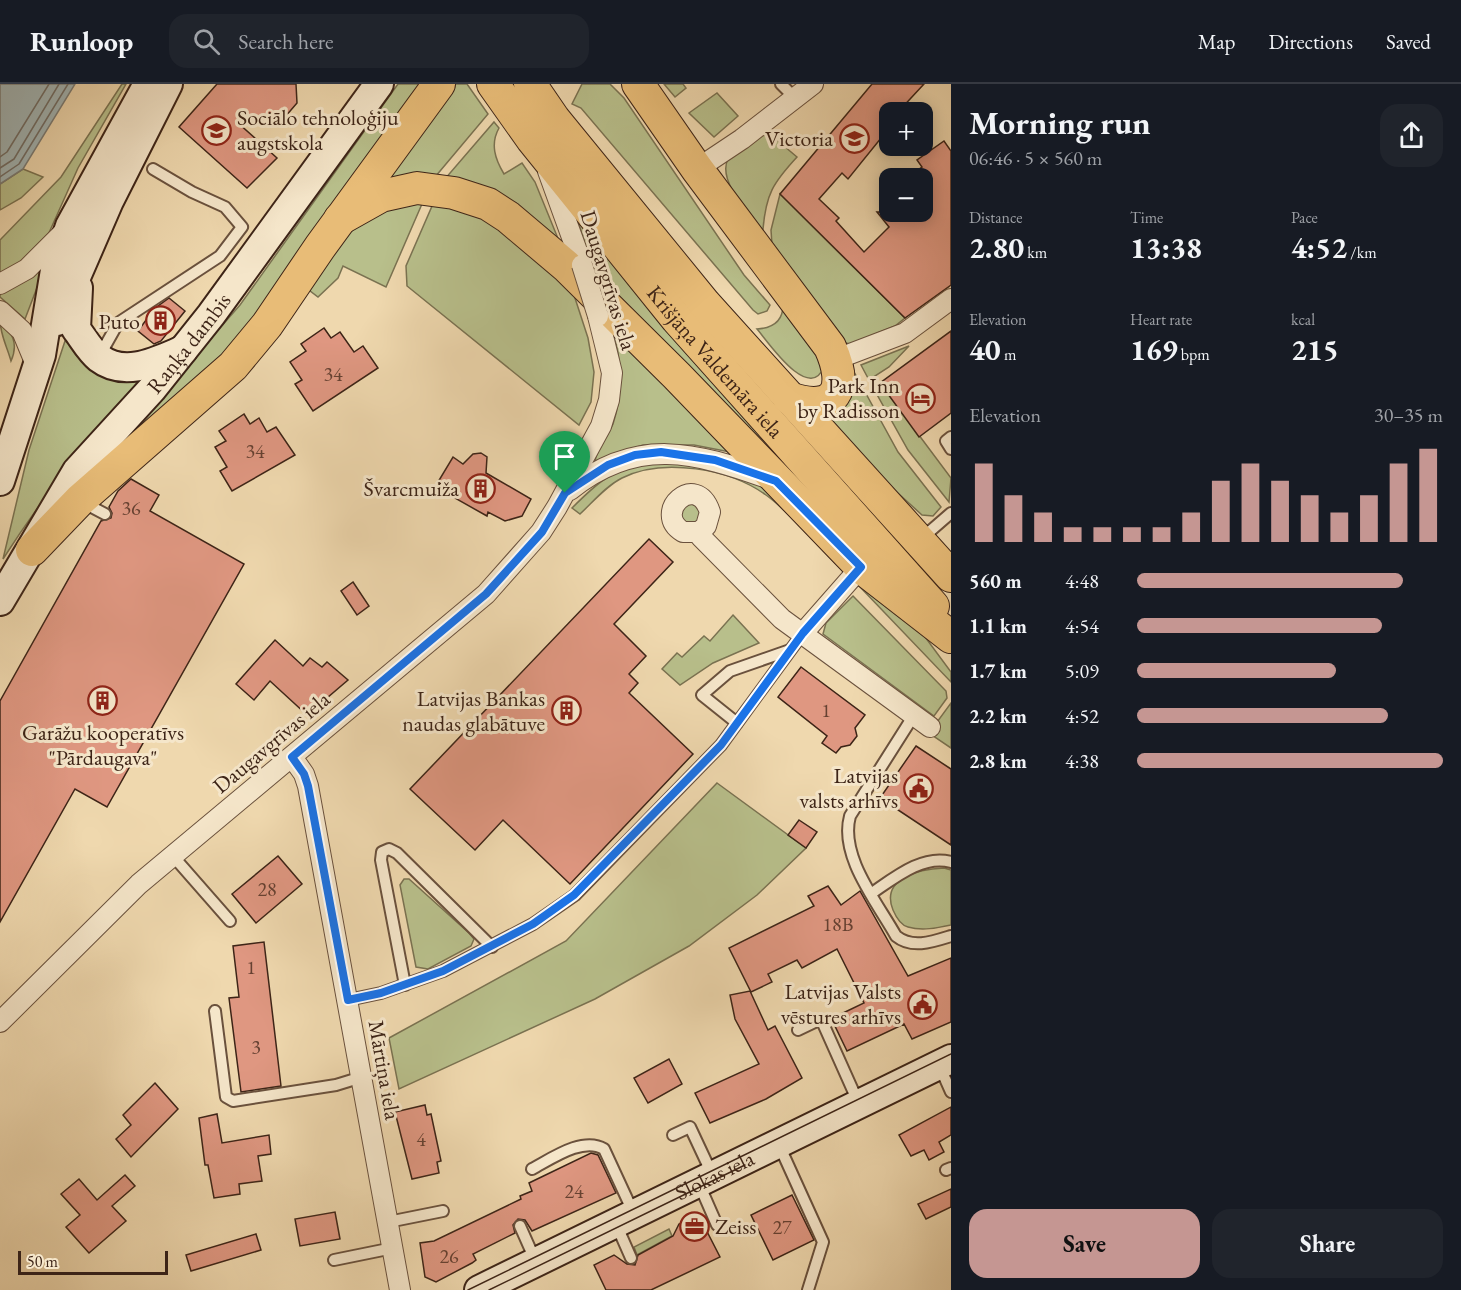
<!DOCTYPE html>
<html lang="en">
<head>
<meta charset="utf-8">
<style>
  body { margin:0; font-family:"EB Garamond",serif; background:#20242c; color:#f1f3f6; height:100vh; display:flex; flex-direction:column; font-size:22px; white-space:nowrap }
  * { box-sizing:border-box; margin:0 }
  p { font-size:20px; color:#9ea1a6 }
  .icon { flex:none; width:33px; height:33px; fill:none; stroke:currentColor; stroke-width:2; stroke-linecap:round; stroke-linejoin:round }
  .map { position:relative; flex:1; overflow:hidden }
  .sheet { display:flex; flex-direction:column; background:#171b24; width:510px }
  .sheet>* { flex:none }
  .fabs { position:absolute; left:879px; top:18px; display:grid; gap:12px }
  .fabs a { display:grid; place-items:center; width:54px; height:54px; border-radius:12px; background:#171b24; box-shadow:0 3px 15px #0003; font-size:30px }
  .scale { position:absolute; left:18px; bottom:15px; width:150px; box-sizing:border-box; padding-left:6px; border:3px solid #3d2417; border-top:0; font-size:16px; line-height:21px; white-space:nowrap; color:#3d2417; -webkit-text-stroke:4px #f5e6ca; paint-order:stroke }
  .pin { position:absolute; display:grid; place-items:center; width:51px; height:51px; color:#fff; margin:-62px -26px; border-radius:50% 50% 50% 0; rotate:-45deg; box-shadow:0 0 6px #0007 }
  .pin .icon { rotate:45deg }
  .round { display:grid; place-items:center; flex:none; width:63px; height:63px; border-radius:18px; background:#20242c }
  .head { display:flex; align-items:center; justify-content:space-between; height:102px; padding:0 18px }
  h1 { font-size:33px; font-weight:700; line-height:45px }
  .metrics { display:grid; grid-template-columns:repeat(3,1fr); gap:9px; height:102px; padding:6px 18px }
  .metrics div { display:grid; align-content:center }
  .metrics b { font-size:30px; font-weight:700 }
  .metrics small { font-size:16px; font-weight:400 }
  .metrics p { font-size:16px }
  .chart { height:168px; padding:12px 18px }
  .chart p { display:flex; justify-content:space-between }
  .chart svg { width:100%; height:108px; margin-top:6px; stroke:#c59692; stroke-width:6 }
  .action { display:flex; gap:12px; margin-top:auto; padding:12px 18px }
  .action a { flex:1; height:69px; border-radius:18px; background:#c59692; color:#111; font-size:24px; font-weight:700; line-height:69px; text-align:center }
  .action a+a { background:#20242c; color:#f1f3f6 }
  ul { padding:0 18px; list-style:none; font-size:20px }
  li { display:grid; grid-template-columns:96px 72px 1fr; align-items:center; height:45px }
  li i { height:15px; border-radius:8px; background:#c59692 }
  header { display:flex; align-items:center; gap:36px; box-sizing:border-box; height:84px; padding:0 30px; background:#171b24; border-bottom:2px solid #363941 }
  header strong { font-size:28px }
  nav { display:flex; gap:33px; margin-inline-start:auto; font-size:21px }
  .search { width:420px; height:54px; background:#20242c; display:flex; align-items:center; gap:15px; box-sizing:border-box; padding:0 21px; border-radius:18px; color:#9ea1a6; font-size:22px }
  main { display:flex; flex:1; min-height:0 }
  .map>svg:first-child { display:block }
</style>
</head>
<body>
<header>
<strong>Runloop</strong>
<div class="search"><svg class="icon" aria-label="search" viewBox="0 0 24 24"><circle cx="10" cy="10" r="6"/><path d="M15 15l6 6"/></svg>Search here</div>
<nav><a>Map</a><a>Directions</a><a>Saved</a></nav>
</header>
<main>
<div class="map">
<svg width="951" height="1206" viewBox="0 0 951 1206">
  <rect width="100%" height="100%" fill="#efd8ae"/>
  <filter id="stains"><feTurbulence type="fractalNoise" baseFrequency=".00333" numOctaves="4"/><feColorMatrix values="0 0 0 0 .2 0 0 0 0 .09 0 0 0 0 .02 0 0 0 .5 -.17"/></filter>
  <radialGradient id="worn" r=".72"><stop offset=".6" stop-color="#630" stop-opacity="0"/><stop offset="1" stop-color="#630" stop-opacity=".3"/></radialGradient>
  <g fill="#b8bf8b" stroke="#7a7251" stroke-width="1.5">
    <polygon points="122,0 126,0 78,84 48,151 40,163 16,182 0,189 0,156 61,93"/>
    <polygon points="398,0 425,0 231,264 107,373 240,221"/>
    <polygon points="450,0 467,0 488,30 435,93 374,106"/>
    <polygon points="582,0 610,0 624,14 744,191 770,221 767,227 758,230 753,226 581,24 572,20"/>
    <polygon points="664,0 683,0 686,4 675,13"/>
    <polygon points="717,9 738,32 714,53 689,29"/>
    <path d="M494,38L499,44C490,60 495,75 504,90L522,79L535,98L559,157L516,119L493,109L444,96Z"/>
    <path d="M765,46L797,73C773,99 766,110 763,145H760C749,130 717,96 728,75C733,67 757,53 765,46Z"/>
    <polygon points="23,85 43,93 21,114 0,126 0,100"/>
    <polygon points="780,110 905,234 895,242 850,260 846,259 772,161 771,146"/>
    <polygon points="425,113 386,203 343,182 338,194 318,213 305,203 342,152 371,129"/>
    <polygon points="436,113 488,126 573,208 588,254 594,288 591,318 579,341 407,202 406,182"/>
    <polygon points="578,137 582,141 838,439 596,195"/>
    <polygon points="39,187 43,188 25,235 0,213 0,207"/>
    <path d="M783,221L817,264L824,283C809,319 768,258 757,245C774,244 783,237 783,221Z"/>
    <path d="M0,235C12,249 19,259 11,277C7,262 0,251 0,235Z"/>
    <path d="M613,248L730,368L694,361H643L595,377C597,364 608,352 613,340C623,310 622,277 613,248Z"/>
    <path d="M65,257C71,261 72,267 77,272C94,291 113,297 138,298C89,354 44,411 3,475L29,366Z"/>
    <polygon points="909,262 889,283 869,296 861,281"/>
    <polygon points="853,286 898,368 941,423 933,432 922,431 867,381 813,327"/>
    <polygon points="880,299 951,394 949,418 908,366 875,307"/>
    <path d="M647,379L707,381L760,397L840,473L841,485C818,463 791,429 766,411C730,385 663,373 622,394C606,402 593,418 580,430L572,424C599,397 609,388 647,379Z"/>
    <polygon points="683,417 703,424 698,441 682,441 678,422"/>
    <polygon points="861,504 878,506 914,538 951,588 951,598"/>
    <polygon points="853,512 946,607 947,614 934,632 823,550 826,539"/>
    <polygon points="733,531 759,559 713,579 680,601 662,585 677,569 682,573 704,552 710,557"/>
    <polygon points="951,619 951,664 929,649"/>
    <polygon points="717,699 806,764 757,811 689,862 595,915 399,1005 389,954 566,857"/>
    <path d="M944,784L951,786V841C937,844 922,847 908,843C900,841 896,833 893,826C880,794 920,785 944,784Z"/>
    <polygon points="404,795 409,795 469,849 474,855 471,862 428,885 416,883 400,801"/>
    <polygon points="669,1145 672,1152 637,1171 634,1163"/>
  </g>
  <polygon fill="#a1b6b7" stroke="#797c77" stroke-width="1.5" points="0,0 75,0 23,85 0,100"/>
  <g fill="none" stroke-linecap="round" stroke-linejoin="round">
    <g stroke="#6f6d67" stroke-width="1.5">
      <polyline points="0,73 7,68 49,0"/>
      <polyline points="0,84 14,75 59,0"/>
      <polyline points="0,93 19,80 68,0"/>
    </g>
  </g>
  <g fill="#df9781" stroke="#3d2417" stroke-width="1.5">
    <polygon points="217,0 296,0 297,19 279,40 237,38 277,74 247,104 179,43"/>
    <polygon points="872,0 924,0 898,28 890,28 890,43 848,95 842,89 819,115 839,134 836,137 864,168 889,143 877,128 922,128 922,94 906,94 922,83 917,76 944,57 951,67 951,201 905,234 780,110"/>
    <polygon points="169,214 185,227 161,257 154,260 138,247 154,225"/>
    <polygon points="324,244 331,254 340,248 354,268 363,262 378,284 313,327 295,300 302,296 290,278 306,267 301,260"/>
    <polygon points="951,247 951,329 919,353 880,299"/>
    <polygon points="244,330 250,340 259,334 267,348 276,343 295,371 232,407 220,387 227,383 215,363 226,357 219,347"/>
    <polygon points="481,369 487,373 486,389 531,415 522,432 505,437 488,428 487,432 453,413 448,409 450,405 438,398 453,373 463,380 473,370"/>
    <polygon points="131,395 159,411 150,427 244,480 107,723 75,705 0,838 0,617 101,437 111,434 112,429 109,423 118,407"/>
    <polygon points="649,455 673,478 614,540 646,572 629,590 638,599 629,609 693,670 570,800 503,736 475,766 410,705"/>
    <polygon points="353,498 369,522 357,531 341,507"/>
    <polygon points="275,556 303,582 310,574 322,583 327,578 348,596 307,631 270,597 254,616 236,600"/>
    <polygon points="801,583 865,631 855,644 857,652 850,661 841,663 836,669 822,659 827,652 778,613"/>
    <polygon points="916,662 951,685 951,761 880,714"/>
    <polygon points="799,736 817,748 806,764 788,751"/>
    <polygon points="278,772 302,800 256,839 232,810"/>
    <polygon points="828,802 841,821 860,807 908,892 951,874 951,938 912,955 904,940 847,967 834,940 843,936 841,930 864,919 837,865 802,884 797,876 768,890 772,898 751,908 729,864 814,822 808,812"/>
    <polygon points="264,858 281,1002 241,1008 229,914 239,913 233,862"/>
    <polygon points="750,907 768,946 775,942 802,994 766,1015 710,1039 695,1009 759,980 735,935 730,911"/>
    <polygon points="669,975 682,1000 648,1019 634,994"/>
    <polygon points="155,999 178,1025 131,1073 116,1055 131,1041 123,1031"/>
    <polygon points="425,1021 427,1031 431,1030 441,1077 437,1078 439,1089 412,1095 395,1028"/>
    <polygon points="951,1023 951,1051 939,1058 944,1068 929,1076 924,1066 911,1072 899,1051"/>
    <polygon points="217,1030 222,1059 269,1051 271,1070 258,1072 262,1097 239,1100 240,1110 214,1114 208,1081 205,1081 199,1034"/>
    <polygon points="591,1069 598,1071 616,1109 532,1147 525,1136 518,1135 513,1141 515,1149 473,1170 476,1176 472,1179 436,1198 425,1193 420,1159 434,1157 521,1115 520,1112 532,1107 529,1099"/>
    <polygon points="125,1091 135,1102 112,1122 126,1137 89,1169 66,1143 80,1131 61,1110 79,1095 97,1116"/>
    <polygon points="951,1105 951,1123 926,1135 918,1120"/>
    <polygon points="792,1111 814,1156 773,1176 751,1131"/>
    <polygon points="335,1128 340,1155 300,1162 295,1135"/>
    <polygon points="698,1130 720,1173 651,1206 606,1206 594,1181 614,1171 627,1180 635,1181 638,1171 673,1152 679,1140"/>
    <polygon points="256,1150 261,1166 191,1187 186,1171"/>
  </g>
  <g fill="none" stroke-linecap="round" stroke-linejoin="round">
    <defs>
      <g id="lane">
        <polyline points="781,0 795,14"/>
        <polyline points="100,271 118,239 220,172 242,143 225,123 192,108 153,85"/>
        <polyline points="951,353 946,357 951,365"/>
        <polyline points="84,419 105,430"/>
        <polyline points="921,455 951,429"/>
        <path d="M914,631L850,732C839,772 877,818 896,852C912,865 932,858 951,852"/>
        <polyline points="737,639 702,611 730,587 790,566"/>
        <polyline points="173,772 230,837"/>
        <path d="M872,809C894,794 923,770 951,778"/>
        <polyline points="405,901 381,776 382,768 389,765 397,769 492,863"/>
        <polyline points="348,916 381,909 443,887 533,840 575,811 721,661 803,549"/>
        <polyline points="215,927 226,1013 233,1017 336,1001 362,993"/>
        <polyline points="798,946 821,935 859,1020"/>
        <polyline points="939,981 951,1008"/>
        <polyline points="673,1051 690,1043 712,1090"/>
        <polyline points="779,1061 823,1158 808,1206"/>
        <path d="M532,1085C551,1075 583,1052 604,1065L634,1130"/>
        <polyline points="946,1086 951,1084"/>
        <polyline points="699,1100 717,1141"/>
        <polyline points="388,1138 443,1127"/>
        <polyline points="616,1140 631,1174"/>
        <polyline points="520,1142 536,1178"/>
        <polyline points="334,1176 393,1164"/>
      </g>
      <g id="street">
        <polyline points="697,85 742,55 813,0"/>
        <polyline points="548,87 582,181"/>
        <polyline points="0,200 27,185 62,150"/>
        <polyline points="0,227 22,247 37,283"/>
        <polyline points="834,272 842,273 905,249 951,215"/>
        <path d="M570,406C637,352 695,368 770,395"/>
        <path d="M699,448H683C651,429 696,386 710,428L706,442L699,448L701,453L782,535L930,643"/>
        <polyline points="803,549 861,483"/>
        <polyline points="292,673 304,690 308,702 400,1206"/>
        <polyline points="0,938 139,800 486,510 541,448 557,423 601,342 609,316 612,289 598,232"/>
      </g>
      <g id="secondary">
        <path d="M78,204L76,245C83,254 90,267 99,274C125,294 157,277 183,266"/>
        <polyline points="57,237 109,117 168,0"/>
        <polyline points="0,397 41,271 55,186 70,142 148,0"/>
        <path id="s1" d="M0,517L77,387L152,305L211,231L379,0"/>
        <path id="s2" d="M479,1206L951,975"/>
      </g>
      <g id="primary">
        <path id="s3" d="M493,0L532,55L677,235L933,522"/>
        <polyline points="530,0 554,35 705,220 951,492"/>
        <path d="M638,0L697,85L830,263C849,305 836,330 789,314"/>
        <polyline points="340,135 381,112 417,104 454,109 488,120 508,133 566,182 677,292 861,483 951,553"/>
        <polyline points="32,466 80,416 233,282 267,241 320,163 439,0"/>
      </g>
    </defs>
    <use href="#lane" stroke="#6a513d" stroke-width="14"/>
    <use href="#street" stroke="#6a513d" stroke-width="22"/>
    <use href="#secondary" stroke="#3d2417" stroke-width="32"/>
    <use href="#primary" stroke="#3d2417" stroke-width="34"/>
    <use href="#lane" stroke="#f5e6ca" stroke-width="10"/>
    <use href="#street" stroke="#f5e6ca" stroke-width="20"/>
    <use href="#secondary" stroke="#f5e6ca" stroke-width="28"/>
    <use href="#primary" stroke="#e8bc77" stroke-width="32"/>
    <g stroke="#3d2417" stroke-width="1.5">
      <polyline points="468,1206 951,970"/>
      <polyline points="489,1206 745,1081"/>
    </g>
    <defs>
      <polyline id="street-bridge" points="582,181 598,232"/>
    </defs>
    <use href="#street-bridge" stroke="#6a513d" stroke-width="22" stroke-linecap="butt"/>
    <use href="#street-bridge" stroke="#f5e6ca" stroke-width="20"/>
  </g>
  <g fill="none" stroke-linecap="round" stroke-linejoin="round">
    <defs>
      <polygon id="route" points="661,368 715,376 776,397 861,483 803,549 721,661 574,811 533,840 443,887 381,909 348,916 308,702 304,690 292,673 486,510 542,448 565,409 608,381 635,371"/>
    </defs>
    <use href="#route" stroke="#fff" stroke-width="12"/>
    <use href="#route" stroke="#1a73e8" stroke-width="8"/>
  </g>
  <defs>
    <symbol id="university-ring" viewBox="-11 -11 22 22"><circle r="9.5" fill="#f5e6ca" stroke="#8f2418" stroke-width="1.5"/><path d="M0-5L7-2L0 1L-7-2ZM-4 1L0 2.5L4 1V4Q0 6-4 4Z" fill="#8f2418"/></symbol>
    <symbol id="school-ring" viewBox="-11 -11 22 22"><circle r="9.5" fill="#f5e6ca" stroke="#8f2418" stroke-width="1.5"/><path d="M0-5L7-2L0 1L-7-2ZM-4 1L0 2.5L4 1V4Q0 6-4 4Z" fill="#8f2418"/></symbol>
    <symbol id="building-ring" viewBox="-11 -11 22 22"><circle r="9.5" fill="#f5e6ca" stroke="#8f2418" stroke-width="1.5"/><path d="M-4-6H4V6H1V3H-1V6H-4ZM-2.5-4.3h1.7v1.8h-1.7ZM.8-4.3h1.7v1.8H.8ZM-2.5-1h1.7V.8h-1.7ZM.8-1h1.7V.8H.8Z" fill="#8f2418"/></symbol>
    <symbol id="hotel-ring" viewBox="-11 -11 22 22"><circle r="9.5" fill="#f5e6ca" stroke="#8f2418" stroke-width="1.5"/><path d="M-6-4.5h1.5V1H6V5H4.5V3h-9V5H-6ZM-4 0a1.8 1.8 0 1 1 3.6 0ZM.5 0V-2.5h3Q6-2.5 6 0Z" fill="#8f2418"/></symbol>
    <symbol id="civic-ring" viewBox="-11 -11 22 22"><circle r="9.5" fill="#f5e6ca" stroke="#8f2418" stroke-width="1.5"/><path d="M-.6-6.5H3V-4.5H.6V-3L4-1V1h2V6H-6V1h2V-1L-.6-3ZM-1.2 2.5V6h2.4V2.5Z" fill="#8f2418"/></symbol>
    <symbol id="office-ring" viewBox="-11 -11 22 22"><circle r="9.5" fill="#f5e6ca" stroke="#8f2418" stroke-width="1.5"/><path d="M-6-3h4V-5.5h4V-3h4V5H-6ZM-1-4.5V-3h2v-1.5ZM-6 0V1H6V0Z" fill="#8f2418"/></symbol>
  </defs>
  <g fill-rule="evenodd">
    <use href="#university-ring" x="200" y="30" width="33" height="33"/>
    <use href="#school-ring" x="838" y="38" width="33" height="33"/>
    <use href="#building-ring" x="144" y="220" width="33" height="33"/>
    <use href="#hotel-ring" x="904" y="298" width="33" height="33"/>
    <use href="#building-ring" x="464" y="388" width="33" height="33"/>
    <use href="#building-ring" x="86" y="600" width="33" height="33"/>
    <use href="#building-ring" x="550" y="610" width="33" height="33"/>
    <use href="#civic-ring" x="902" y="688" width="33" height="33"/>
    <use href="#civic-ring" x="906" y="904" width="33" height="33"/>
    <use href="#office-ring" x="678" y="1126" width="33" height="33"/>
  </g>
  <g text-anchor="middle" stroke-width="6" stroke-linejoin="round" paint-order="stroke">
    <g font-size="20" fill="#664132">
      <text x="333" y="297">34</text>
      <text x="255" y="374">34</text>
      <text x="131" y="431">36</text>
      <text x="826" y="633">1</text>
      <text x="267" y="812">28</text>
      <text x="838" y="847">18B</text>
      <text x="251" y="890">1</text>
      <text x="256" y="970">3</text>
      <text x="421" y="1062">4</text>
      <text x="574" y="1114">24</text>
      <text x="782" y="1150">27</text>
      <text x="449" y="1179">26</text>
    </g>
    <g font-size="22" fill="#3d2417" stroke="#f5e6ca" text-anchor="end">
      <text x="237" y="41" text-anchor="start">Sociālo tehnoloģiju<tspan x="237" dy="25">augstskola</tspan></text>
      <text x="833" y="62">Victoria</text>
      <text x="140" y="245">Puto</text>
      <text x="900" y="309">Park Inn<tspan x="900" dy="25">by Radisson</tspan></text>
      <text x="459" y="412">Švarcmuiža</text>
      <text x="545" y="622">Latvijas Bankas<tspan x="545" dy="25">naudas glabātuve</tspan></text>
      <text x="103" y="656" text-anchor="middle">Garāžu kooperatīvs<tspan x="103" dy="25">"Pārdaugava"</tspan></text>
      <text x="898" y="699">Latvijas<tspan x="898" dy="25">valsts arhīvs</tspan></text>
      <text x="901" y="915">Latvijas Valsts<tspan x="901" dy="25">vēstures arhīvs</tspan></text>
      <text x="715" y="1150" text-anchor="start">Zeiss</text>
    </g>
    <g font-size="22" fill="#3d2417" stroke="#f5e6ca">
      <text transform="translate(609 196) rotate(73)" y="8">Daugavgrīvas iela</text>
      <text dy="8" stroke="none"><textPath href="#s1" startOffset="321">Raņķa dambis</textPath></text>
      <text dy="8" stroke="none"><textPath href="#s3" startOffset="356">Krišjāņa Valdemāra iela</textPath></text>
      <text transform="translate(271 658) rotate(-40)" y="8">Daugavgrīvas iela</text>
      <text transform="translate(385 986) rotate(80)" y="8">Mārtiņa iela</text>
      <text dy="8" stroke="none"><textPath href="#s2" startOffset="262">Slokas iela</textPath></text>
    </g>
  </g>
  <rect width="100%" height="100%" filter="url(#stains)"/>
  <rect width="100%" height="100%" fill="url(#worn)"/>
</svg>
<div class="fabs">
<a>+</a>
<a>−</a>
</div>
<div class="scale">50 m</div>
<div class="pin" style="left:565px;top:409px;background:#1e9e55"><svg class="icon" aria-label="arrive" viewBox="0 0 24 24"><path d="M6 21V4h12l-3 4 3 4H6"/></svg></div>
</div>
<section class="sheet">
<div class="head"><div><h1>Morning run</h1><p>06:46 · 5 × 560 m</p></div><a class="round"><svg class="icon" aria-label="share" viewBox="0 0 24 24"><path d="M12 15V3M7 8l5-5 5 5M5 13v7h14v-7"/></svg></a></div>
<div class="metrics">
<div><p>Distance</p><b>2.80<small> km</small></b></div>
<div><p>Time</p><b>13:38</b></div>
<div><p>Pace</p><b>4:52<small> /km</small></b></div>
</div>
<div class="metrics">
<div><p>Elevation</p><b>40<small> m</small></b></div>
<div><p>Heart rate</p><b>169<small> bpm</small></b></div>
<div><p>kcal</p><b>215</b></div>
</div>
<div class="chart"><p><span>Elevation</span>30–35 m</p>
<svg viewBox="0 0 160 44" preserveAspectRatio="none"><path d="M5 44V12M15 44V25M25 44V32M35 44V38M45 44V38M55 44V38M65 44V38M75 44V32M85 44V19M95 44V12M105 44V19M115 44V25M125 44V32M135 44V25M145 44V12M155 44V6"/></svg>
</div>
<ul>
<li><b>560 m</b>4:48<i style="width:87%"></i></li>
<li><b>1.1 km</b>4:54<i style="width:80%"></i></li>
<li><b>1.7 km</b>5:09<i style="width:65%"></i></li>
<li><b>2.2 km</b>4:52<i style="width:82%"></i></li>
<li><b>2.8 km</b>4:38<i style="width:100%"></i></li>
</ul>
<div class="action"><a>Save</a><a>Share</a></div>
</section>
</main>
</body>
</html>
